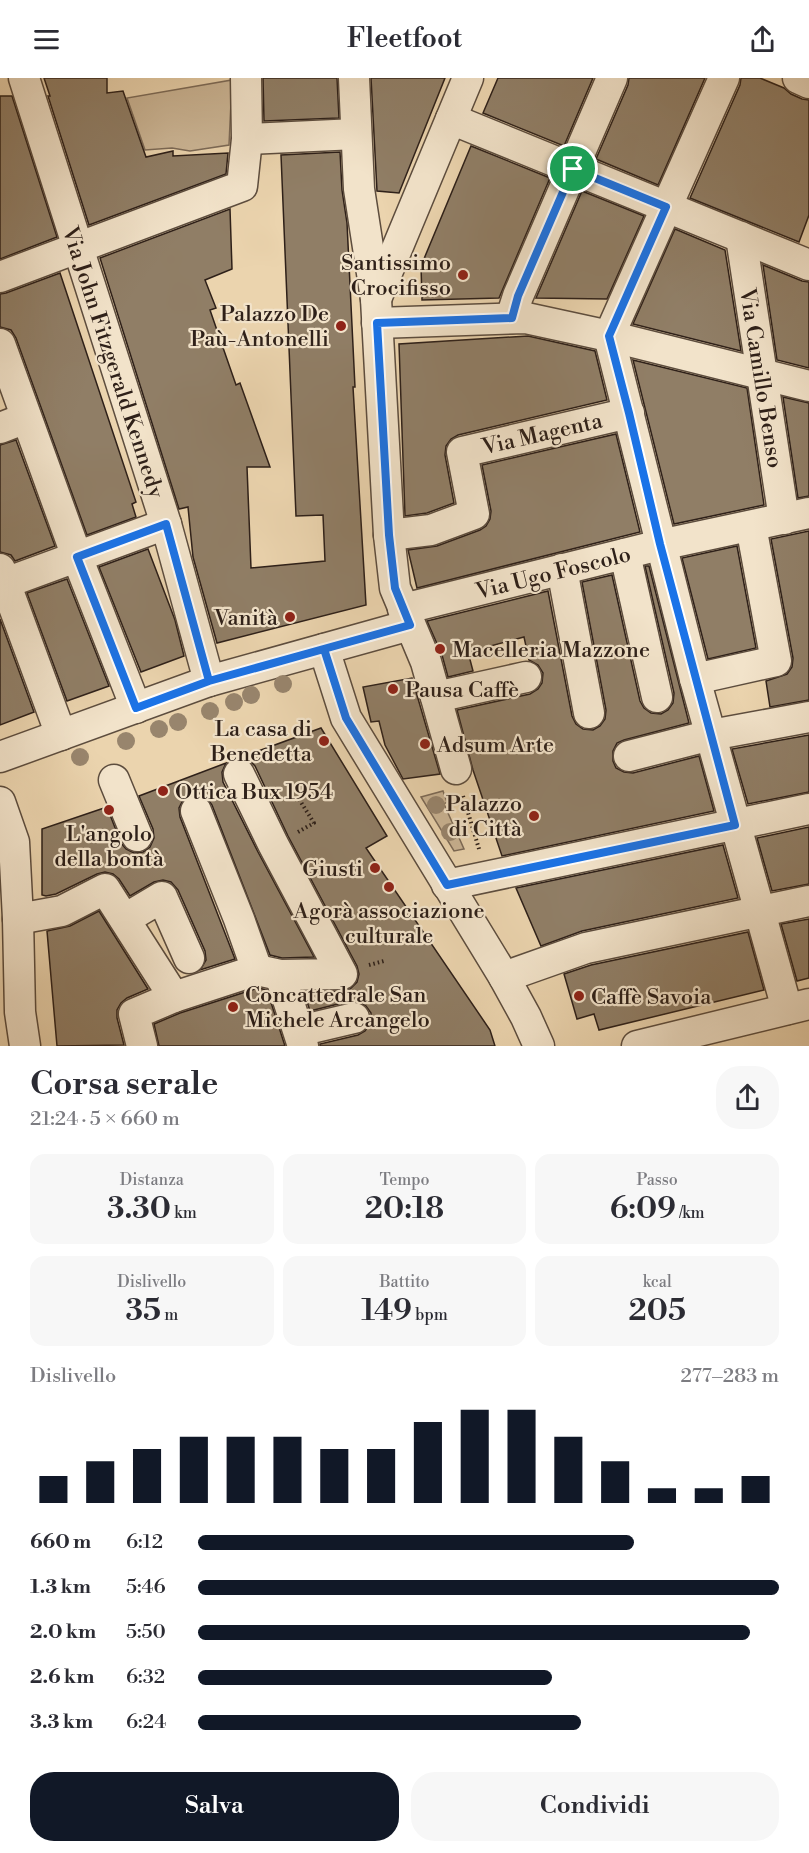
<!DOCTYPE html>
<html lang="it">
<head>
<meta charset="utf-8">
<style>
  body { margin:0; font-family:"Libre Bodoni",serif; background:#f7f7f7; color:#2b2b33; height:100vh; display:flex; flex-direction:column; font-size:22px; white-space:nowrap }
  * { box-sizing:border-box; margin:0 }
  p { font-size:20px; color:#7c7c81 }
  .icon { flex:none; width:33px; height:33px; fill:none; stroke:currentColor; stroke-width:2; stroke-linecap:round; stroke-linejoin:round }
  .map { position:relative; height:968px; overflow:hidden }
  .panel { display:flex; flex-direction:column; background:#fff; flex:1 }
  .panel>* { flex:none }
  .pin { position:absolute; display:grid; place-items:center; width:51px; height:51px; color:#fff; margin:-26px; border:3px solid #fff; border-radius:50%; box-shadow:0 2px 6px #0007 }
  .round { display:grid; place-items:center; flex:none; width:63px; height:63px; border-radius:24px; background:#f7f7f7 }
  .summary { display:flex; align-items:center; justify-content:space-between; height:102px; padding:0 30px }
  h1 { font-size:33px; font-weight:600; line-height:45px }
  .metrics { display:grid; grid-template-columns:repeat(3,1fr); gap:9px; height:102px; padding:6px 30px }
  .metrics div { display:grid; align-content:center; border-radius:15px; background:#f7f7f7; text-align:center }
  .metrics b { font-size:30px; font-weight:600 }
  .metrics small { font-size:16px; font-weight:400 }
  .metrics p { font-size:16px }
  .chart { height:168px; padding:12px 30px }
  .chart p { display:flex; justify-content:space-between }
  .chart svg { width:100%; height:108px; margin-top:6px; stroke:#111827; stroke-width:6 }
  .action { display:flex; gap:12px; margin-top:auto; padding:12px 30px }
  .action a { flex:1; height:69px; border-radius:24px; background:#111827; color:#fff; font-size:24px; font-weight:600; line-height:69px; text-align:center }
  .action a+a { background:#f7f7f7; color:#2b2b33 }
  ul { padding:0 30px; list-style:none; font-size:20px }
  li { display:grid; grid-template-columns:96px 72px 1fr; align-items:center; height:45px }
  li i { height:15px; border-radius:8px; background:#111827 }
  header { display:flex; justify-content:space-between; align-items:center; height:78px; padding:0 30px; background:#fff; font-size:27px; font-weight:600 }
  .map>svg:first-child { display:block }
</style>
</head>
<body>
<header><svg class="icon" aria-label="menu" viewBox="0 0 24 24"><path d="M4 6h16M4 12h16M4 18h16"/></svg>Fleetfoot<svg class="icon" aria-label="share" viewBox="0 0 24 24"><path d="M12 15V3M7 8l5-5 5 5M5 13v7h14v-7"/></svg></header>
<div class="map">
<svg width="809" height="968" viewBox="0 0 809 968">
  <rect width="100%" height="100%" fill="#ebd4ae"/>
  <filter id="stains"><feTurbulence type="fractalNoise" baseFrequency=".00333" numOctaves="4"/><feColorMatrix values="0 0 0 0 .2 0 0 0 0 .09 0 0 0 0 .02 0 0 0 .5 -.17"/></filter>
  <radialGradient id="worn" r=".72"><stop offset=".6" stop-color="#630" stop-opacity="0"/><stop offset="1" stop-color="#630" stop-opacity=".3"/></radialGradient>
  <g fill="#cbb595" stroke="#7c6a57" stroke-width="1.5">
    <polygon points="232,2 229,67 190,73 172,70 145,72 127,20"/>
    <polygon points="443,713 447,724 444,726 464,771 454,773 421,719"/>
  </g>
  <g fill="#907e66" stroke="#2e2019" stroke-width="1.5">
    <polygon points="44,0 107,0 107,15 123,13 146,79 173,73 173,78 228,75 226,96 89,147 48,18 50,18"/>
    <polygon points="263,0 337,0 339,40 264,43"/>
    <polygon points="371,0 445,0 399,115 377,113"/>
    <polygon points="498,0 593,0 564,68 483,35"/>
    <polygon points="629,0 705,0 658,107 596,81 628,7"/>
    <polygon points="741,0 760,0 784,10 791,16 802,21 809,22 809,137 799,164 690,120 740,7"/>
    <polygon points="0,18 12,18 57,159 0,181"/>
    <polygon points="471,68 550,100 499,220 422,222 421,188"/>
    <polygon points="340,74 342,112 347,145 355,309 353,309 366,527 217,565 193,479 188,429 179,431 100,180 230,131 232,191 205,202 216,230 210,232 220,261 236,307 240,305 270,389 247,389 251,490 325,483 323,437 296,438 281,77"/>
    <polygon points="582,113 644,138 607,221 536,220"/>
    <polygon points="675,151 725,172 741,273 633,246"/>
    <polygon points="763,187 802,203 809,204 809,290 777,282"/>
    <polygon points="60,195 136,424 132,426 136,439 87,457 16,260 11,252 0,249 0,216 6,215"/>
    <polygon points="528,258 595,273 607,322 458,357 451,361 446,368 445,377 454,425 427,435 405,438 399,266"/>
    <polygon points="633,282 747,310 764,427 674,446"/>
    <polygon points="783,319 809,325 809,418 798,420"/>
    <polygon points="616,356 640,454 417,510 408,472 437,468 480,452 486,448 490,441 491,433 482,387"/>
    <polygon points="16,362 55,468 15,483 11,477 0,474 0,367"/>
    <polygon points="809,453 809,622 770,629 766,603 787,596 792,589 793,580 771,461"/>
    <polygon points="737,468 756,570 708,581 682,480"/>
    <polygon points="148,471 175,542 184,578 141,594 99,489"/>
    <polygon points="645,488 649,488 689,645 624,662 617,665 613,673 613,683 616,690 624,694 633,695 699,678 714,733 502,778 473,692 457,632 530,616 538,611 542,605 543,595 538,587 529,582 524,559 468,574 473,593 448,599 442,577 427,543 548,513 572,638 576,646 583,651 593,652 600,648 605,641 606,632 582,504 612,497 640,623 644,630 651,635 661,636 668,632 673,625 674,615"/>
    <polygon points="67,501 109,608 67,623 27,515"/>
    <polygon points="0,541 34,634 0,647"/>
    <polygon points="412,600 440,696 403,701 385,667 379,643 371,644 363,609"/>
    <polygon points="321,650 387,758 366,770 490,952 495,968 320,968 320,966 358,957 365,953 371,944 371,935 366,928 358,923 350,923 310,933 304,914 342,913 350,911 357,904 359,896 357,888 288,758 255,688 249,682 242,679"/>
    <polygon points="809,657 809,714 748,726 732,671"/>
    <polygon points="226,685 222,694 223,704 258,774 314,879 282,880 270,877 212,727 207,720 199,716 190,717 183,722 179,730 180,739 235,881 200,892 206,882 205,873 178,812 171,804 163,802 154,804 130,818 119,801 113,796 105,794 97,796 56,816 46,818 42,817 42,751 107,729 121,765 126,771 134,775 143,774 150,769 154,760 153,751 139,718"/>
    <polygon points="809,749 809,806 772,813 757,760"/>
    <polygon points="723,767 738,820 582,853 541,868 516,810"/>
    <polygon points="99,833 148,911 127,920 121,925 117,932 117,940 124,967 57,968 47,853 70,848"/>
    <polygon points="809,841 809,900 797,903 781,846"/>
    <polygon points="748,854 764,912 599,952 594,936 577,941 564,896 591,887"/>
    <polygon points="258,910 267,912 285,968 159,968 154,946 180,935"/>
  </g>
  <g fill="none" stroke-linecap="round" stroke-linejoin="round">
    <defs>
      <g id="minor">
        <polyline points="24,0 166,446 209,603"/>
        <polyline points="354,0 359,111 376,221 389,457 395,510 426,584 456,691"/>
        <polyline points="724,0 609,258 695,601 787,931"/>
        <polyline points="798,0 809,5"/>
        <polyline points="451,41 809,187"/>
        <polyline points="247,61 356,56"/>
        <polyline points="741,159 784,441"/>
        <polyline points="0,199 242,108 247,61 246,0"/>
        <polyline points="376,221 468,0"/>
        <polyline points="511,240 518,218 612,0"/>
        <polyline points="377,245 526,240 609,258 809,308"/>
        <polyline points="0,266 77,479 136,630"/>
        <polyline points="0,350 26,340"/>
        <polyline points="389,457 431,452 474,436 462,374 629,335"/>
        <polyline points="625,476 657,619"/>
        <polyline points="0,491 61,657"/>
        <polyline points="562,491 589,635"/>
        <polyline points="0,507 166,446"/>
        <polyline points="403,531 660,467 809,435"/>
        <polyline points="324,571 346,640 504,899 526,939 539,968"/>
        <polyline points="695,601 776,583 751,448"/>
        <polyline points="436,619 526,599"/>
        <polyline points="629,678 711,657 809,639"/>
        <polyline points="0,679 209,603 410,547"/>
        <polyline points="114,702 137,758"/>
        <polyline points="0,724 14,764 18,841 20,934 25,968"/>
        <polyline points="196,733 239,841 257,892"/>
        <polyline points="447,807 809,731"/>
        <polyline points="18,841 62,833 105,811 174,919"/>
        <polyline points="125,841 162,819 189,880"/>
        <polyline points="280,897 303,968"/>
        <polyline points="504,899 586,870 809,823"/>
        <polyline points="299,953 354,940"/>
        <polyline points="142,968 134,936 174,919 257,892 280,897 342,896 273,766 239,696"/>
        <polyline points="637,968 809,926"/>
      </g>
    </defs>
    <use href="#minor" stroke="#5d4d3e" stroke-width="33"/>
    <g stroke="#2e2019" stroke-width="4" stroke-dasharray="1.5 3" stroke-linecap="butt">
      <polyline points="463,718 479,771"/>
      <polyline points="298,754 314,745 299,721"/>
      <polyline points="342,837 353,831"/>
      <polyline points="369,887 384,883"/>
    </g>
    <use href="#minor" stroke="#f2e3ca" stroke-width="30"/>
  </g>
  <g fill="#98856d">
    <circle cx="283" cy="606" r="9"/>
    <circle cx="251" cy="617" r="9"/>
    <circle cx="234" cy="624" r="9"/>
    <circle cx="210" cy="633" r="9"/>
    <circle cx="178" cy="644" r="9"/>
    <circle cx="159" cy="651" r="9"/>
    <circle cx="126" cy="663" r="9"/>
    <circle cx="80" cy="679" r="9"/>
    <circle cx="436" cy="727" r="9"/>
    <circle cx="450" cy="754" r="9"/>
  </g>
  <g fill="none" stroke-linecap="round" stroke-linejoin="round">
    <defs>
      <polyline id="route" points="573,91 518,218 512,240 377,245 389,457 395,510 410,547 209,603 166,446 77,479 136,630 209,603 324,571 346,640 447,807 735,747 660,466 629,335 609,258 666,129 573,91"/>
    </defs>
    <use href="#route" stroke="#fff" stroke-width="12"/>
    <use href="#route" stroke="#1a73e8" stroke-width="8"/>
  </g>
  <g fill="#8f2418" stroke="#f2e3ca" stroke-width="2">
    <circle cx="463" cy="197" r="6"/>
    <circle cx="341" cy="248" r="6"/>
    <circle cx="290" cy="539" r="6"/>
    <circle cx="440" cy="571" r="6"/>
    <circle cx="393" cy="611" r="6"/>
    <circle cx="324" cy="663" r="6"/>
    <circle cx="425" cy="666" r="6"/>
    <circle cx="163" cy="713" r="6"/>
    <circle cx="109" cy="732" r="6"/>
    <circle cx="534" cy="738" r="6"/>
    <circle cx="375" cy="790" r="6"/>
    <circle cx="389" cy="809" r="6"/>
    <circle cx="579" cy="918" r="6"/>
    <circle cx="233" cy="929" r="6"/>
  </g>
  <g text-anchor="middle" stroke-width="4.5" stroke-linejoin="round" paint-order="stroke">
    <g font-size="22" fill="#2e2019" stroke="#f2e3ca" text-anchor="end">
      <text x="451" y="192">Santissimo<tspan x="451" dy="25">Crocifisso</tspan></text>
      <text x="329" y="243">Palazzo De<tspan x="329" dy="25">Paù-Antonelli</tspan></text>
      <text x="278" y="547">Vanità</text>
      <text x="452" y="579" text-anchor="start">Macelleria Mazzone</text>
      <text x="405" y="619" text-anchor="start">Pausa Caffè</text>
      <text x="312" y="658">La casa di<tspan x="312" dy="25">Benedetta</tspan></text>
      <text x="437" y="674" text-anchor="start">Adsum Arte</text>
      <text x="175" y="721" text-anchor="start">Ottica Bux 1954</text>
      <text x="522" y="733">Palazzo<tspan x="522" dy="25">di Città</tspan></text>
      <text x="109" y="763" text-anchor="middle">L'angolo<tspan x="109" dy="25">della bontà</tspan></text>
      <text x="363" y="798">Giusti</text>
      <text x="389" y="840" text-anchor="middle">Agorà associazione<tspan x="389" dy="25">culturale</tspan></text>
      <text x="245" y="924" text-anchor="start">Concattedrale San<tspan x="245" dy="25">Michele Arcangelo</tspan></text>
      <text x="591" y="926" text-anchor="start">Caffè Savoia</text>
    </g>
    <g font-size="22" fill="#2e2019" stroke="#f2e3ca">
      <text transform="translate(114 284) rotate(72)" y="8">Via John Fitzgerald Kennedy</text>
      <text transform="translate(762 300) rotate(81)" y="8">Via Camillo Benso</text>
      <text transform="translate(542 355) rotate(-13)" y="8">Via Magenta</text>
      <text transform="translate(553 494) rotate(-14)" y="8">Via Ugo Foscolo</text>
    </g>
  </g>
  <rect width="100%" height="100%" filter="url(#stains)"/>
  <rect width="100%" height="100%" fill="url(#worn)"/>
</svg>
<div class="pin" style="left:573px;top:91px;background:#1e9e55"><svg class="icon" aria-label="arrive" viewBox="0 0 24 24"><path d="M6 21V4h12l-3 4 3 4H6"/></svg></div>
</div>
<section class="panel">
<div class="summary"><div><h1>Corsa serale</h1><p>21:24 · 5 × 660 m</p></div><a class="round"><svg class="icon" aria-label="share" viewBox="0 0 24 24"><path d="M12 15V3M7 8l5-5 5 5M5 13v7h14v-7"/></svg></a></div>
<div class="metrics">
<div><p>Distanza</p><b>3.30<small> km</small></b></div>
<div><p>Tempo</p><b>20:18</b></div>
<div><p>Passo</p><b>6:09<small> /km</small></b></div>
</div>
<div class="metrics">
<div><p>Dislivello</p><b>35<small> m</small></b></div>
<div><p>Battito</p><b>149<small> bpm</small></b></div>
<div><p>kcal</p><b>205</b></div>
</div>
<div class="chart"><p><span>Dislivello</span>277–283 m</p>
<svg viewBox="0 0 160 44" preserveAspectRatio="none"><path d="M5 44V33M15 44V27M25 44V22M35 44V17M45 44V17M55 44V17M65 44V22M75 44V22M85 44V11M95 44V6M105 44V6M115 44V17M125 44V27M135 44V38M145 44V38M155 44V33"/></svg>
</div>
<ul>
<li><b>660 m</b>6:12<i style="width:75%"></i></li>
<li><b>1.3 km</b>5:46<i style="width:100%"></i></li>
<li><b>2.0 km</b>5:50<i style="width:95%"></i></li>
<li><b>2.6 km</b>6:32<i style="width:61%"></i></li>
<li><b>3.3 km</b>6:24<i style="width:66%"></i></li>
</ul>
<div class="action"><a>Salva</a><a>Condividi</a></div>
</section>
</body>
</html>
